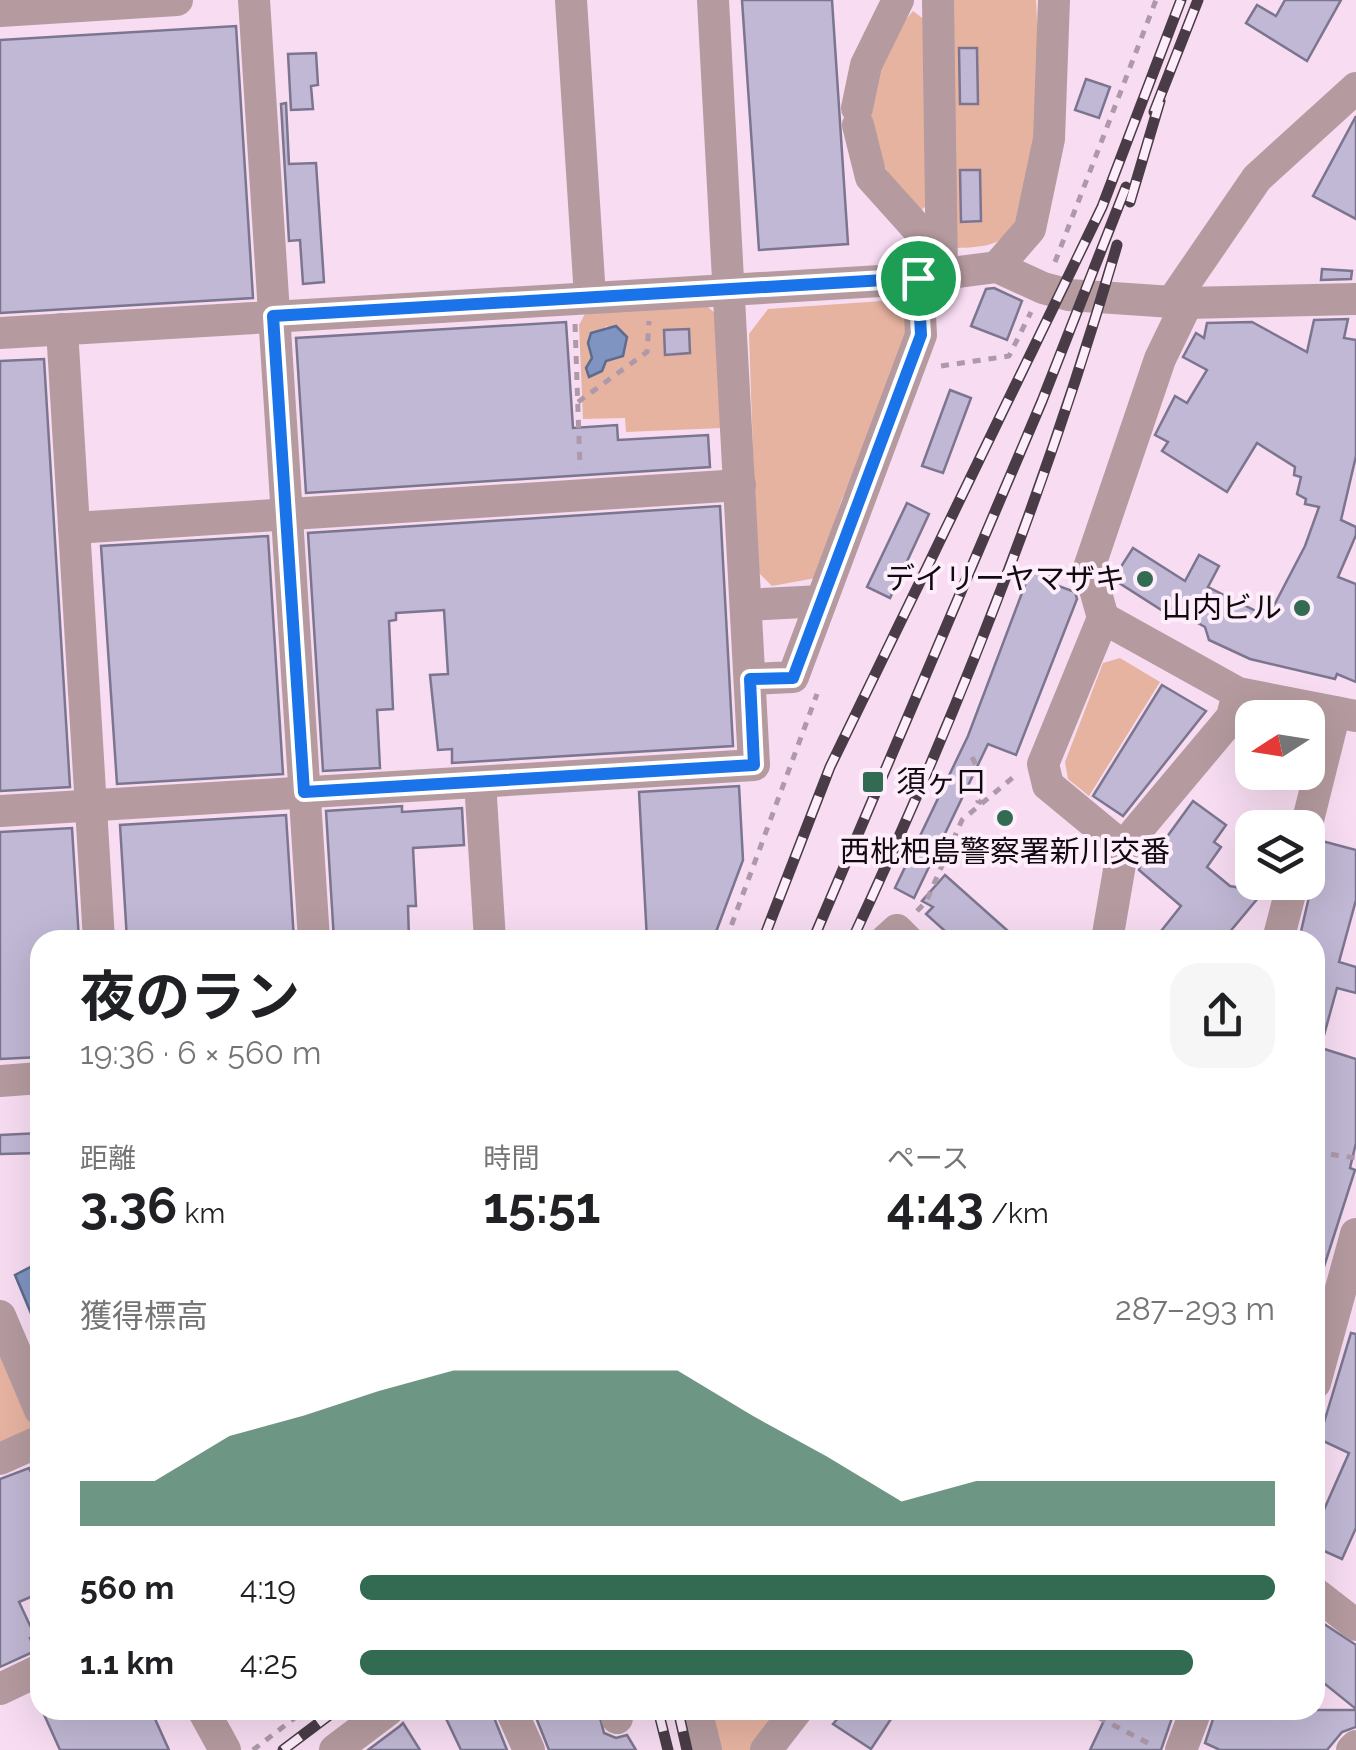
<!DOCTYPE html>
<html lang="ja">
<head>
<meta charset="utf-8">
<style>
  body { margin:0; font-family:Raleway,"Noto Sans JP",sans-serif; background:#f6f6f6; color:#202124; height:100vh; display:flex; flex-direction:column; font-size:38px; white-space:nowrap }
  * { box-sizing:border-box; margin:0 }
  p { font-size:32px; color:#757577 }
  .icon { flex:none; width:55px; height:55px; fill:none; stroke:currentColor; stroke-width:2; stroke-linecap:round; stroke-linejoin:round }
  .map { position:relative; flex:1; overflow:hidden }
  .sheet { position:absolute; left:30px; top:930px; width:1295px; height:790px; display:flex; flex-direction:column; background:#fff; border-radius:30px; box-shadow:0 10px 40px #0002 }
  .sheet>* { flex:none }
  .needle { width:65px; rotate:258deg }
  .buttons { position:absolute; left:1235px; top:700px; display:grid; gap:20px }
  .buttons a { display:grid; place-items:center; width:90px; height:90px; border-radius:20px; background:#fff; box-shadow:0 10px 40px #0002; font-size:50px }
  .pin { position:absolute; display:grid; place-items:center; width:85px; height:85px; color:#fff; margin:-42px; border:5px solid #fff; border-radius:50%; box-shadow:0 2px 10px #0007 }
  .round { display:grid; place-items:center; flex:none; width:105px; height:105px; border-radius:30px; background:#f6f6f6 }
  .head { display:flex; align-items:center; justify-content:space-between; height:170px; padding:0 50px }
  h1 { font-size:55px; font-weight:700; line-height:75px }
  .stats { display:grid; grid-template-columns:repeat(3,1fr); gap:15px; height:170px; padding:10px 50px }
  .stats div { display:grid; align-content:center }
  .stats b { font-size:50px; font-weight:700 }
  .stats small { font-size:28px; font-weight:400 }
  .stats p { font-size:28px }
  .chart { height:280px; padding:20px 50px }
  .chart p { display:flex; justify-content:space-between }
  .chart svg { width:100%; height:180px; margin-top:10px; fill:#326a52; opacity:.7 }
  ul { padding:0 50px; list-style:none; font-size:32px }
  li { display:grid; grid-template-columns:160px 120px 1fr; align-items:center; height:75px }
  li i { height:25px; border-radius:12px; background:#326a52 }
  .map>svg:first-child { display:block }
</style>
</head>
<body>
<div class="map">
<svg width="1356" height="1750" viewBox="0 0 1356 1750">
  <rect width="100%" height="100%" fill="#f8ddf2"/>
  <g fill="#e7b3a1" fill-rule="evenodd">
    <path d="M951,0H1036C1039,50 1044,191 1013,229C998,247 979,247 957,248Z"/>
    <path d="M913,11L925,20L931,202L920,211C855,153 856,74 913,11Z"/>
    <polygon points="882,301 897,305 911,327 879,428 842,499 816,578 772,586 757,571 749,334 768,309"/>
    <path d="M707,306L718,316L723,428L626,432L625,418L583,419L579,325L587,310ZM606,326L627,337L623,356L606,361L589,377L586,368Z"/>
    <polygon points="1120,658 1160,682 1089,796 1068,779 1065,762 1103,663"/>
    <polygon points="0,1348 34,1425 32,1435 0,1450"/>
    <polygon points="703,1710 779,1710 750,1750 713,1750"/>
  </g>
  <g fill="#7f94c0" stroke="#5e6b8c" stroke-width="2.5">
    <polygon points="616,326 627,337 623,356 606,361 602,371 589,377 586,368 592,358 588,343 591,333"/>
    <polygon points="40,1262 40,1335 15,1275"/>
  </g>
  <g fill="#c0b8d4" stroke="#7c758f" stroke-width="2.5">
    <polygon points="742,0 832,0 848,244 759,250"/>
    <polygon points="1285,0 1341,0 1307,61 1246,23 1257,5 1276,16"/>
    <polygon points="236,26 253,298 0,313 0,40"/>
    <polygon points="959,48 977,48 978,104 960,104"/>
    <polygon points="316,53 318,85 311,86 313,109 291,110 288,54"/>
    <polygon points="1086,79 1110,87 1099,118 1075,110"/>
    <polygon points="286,103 289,164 316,163 324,282 303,284 300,240 289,241 281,104"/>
    <polygon points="1356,116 1356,219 1313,196"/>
    <polygon points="960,170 980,170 981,221 961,222"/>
    <polygon points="1322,269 1352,271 1351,279 1321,280"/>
    <polygon points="994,288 1022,301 1007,340 971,326 986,289"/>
    <polygon points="1348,319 1344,338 1356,340 1356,456 1341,520 1356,527 1356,535 1338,577 1356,584 1356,682 1337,674 1335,679 1250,659 1209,640 1205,627 1167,606 1163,611 1113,579 1133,548 1185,581 1199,555 1219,566 1208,587 1268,617 1305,546 1319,507 1305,504 1306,499 1297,494 1301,477 1294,475 1295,467 1257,443 1227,492 1162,451 1168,442 1155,435 1175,396 1187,403 1207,370 1183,357 1196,333 1204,338 1207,323 1252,322 1307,352 1314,320"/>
    <polygon points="566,322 573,428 617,425 618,440 708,435 710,467 306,493 296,338"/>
    <polygon points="689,329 690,353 665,355 664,330"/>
    <polygon points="44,359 70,787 0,791 0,361"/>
    <polygon points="950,390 971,398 943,473 922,466"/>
    <polygon points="907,503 929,514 890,598 867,587"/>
    <polygon points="720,506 733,746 452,763 452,749 438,750 430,675 448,674 444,610 396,613 396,620 389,621 393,709 377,710 380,768 323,771 308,533"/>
    <polygon points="268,536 283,774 117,784 101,546"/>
    <polygon points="1031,569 1055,578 1053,584 1075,592 1077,599 1016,755 988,744 914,898 895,888 968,736"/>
    <polygon points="1162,685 1206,711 1123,816 1093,796"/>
    <polygon points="739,786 743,860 713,940 647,940 639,792"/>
    <polygon points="1193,801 1226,825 1214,842 1221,847 1207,867 1230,886 1263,892 1223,940 1154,940 1181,906 1139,870 1141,860 1157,841 1161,845"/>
    <polygon points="402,806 402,812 462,808 464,845 413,848 416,906 408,906 409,940 334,940 326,811"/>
    <polygon points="286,815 294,940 127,940 120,825"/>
    <polygon points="72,828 79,940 40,940 40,1057 0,1059 0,832"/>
    <polygon points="1322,841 1356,850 1356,900 1339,962 1356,967 1356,993 1337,988 1321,1046 1315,1045 1315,940 1299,940"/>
    <polygon points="945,875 1018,940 955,940 926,914 933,907 922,901"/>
    <polygon points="1315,1046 1356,1059 1356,1143 1350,1168 1355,1170 1321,1276 1315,1275 1315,1130 1323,1096 1315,1087"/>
    <polygon points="40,1133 40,1153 0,1154 0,1135"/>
    <polygon points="1351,1333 1356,1334 1356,1528 1342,1559 1315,1547 1315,1530 1349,1453 1319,1439"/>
    <polygon points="29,1468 39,1489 34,1491 40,1506 40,1593 19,1602 35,1636 30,1638 35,1651 0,1667 0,1479"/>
    <polygon points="1315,1618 1356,1645 1356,1709 1315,1676"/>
    <polygon points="42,1710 151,1710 169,1750 60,1750"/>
    <polygon points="442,1710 491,1710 507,1750 461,1750"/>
    <polygon points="533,1710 598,1710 604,1733 616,1738 627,1735 636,1750 549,1750"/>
    <polygon points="845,1710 897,1710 871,1749 833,1724"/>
    <polygon points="1109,1710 1161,1710 1173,1715 1161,1750 1090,1750"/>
    <polygon points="1216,1710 1241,1716 1245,1710 1356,1710 1356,1727 1342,1732 1327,1750 1220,1750 1205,1743"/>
    <polygon points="403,1723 420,1750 368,1750 400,1726"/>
  </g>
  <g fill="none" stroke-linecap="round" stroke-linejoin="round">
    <g stroke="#ad99a9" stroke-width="5" stroke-dasharray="8 8" stroke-linecap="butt">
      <polyline points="1055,262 1156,0"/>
      <polyline points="575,324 580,468"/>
      <polyline points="941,366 1009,356 1031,312"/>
      <polyline points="578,402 647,352 649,321"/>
      <polyline points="972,757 985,783 978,801 982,803"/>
      <polyline points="917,911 926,902 962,820 1017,774"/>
      <polyline points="726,940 817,694"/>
      <polyline points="1315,1152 1356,1158"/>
      <polyline points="1084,1710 1154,1746"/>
      <polyline points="253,1750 305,1710"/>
    </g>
    <g stroke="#b59b9f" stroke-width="32">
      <polyline points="254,0 314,940"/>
      <polyline points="571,0 590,297"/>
      <polyline points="938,0 942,274"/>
      <polyline points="0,11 177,0"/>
      <polyline points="857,108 866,65 898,0"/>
      <polyline points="858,125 871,177 941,255"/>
      <polyline points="997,267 1030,229 1049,139 1054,0"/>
      <polyline points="1172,302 1257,178 1356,88"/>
      <polyline points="62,329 99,940"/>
      <polyline points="0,333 897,280 997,267 1043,288 1069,295 1187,303 1356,299"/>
      <polyline points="74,528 740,485"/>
      <polyline points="746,605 821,601"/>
      <polyline points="1103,618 1238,693 1356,716"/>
      <polyline points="750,679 793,677 921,335 918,277"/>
      <polyline points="480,782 490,940"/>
      <polyline points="0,811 754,765 713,0"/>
      <polyline points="1306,828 1335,712"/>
      <polyline points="1123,847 1048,785 1043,764 1103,618 1089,568 1160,359 1187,303"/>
      <polyline points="886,940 897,930 907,940"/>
      <polyline points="1107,940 1123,847 1232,717 1238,693"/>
      <polyline points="1278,940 1293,882"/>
      <polyline points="0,1081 40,1078"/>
      <polyline points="0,1316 40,1410"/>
      <polyline points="1315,1383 1356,1234"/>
      <polyline points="0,1459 40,1441"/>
      <polyline points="1315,1593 1356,1625"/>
      <polyline points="0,1689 40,1670"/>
      <polyline points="203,1710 225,1750"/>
      <polyline points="511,1710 529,1750"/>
      <polyline points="696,1710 706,1750"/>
      <polyline points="617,1718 618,1710"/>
      <polyline points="335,1750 388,1710"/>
      <polyline points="766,1750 797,1710"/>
      <polyline points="1181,1750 1196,1710"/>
      <polyline points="1352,1750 1356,1746"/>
    </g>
    <defs>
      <g id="rail">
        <polyline points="1154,112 1198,0"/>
        <polyline points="1130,202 1160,101"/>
        <polyline points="763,940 830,767 1102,207 1181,0"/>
        <polyline points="813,940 1042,401 1126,187"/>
        <path d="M852,940C957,715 1048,484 1117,245"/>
        <polyline points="658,1710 668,1750"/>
        <polyline points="678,1710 687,1750"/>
        <polyline points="283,1750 336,1710"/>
      </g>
    </defs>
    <use href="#rail" stroke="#493c47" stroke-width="11"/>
    <use href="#rail" stroke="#feeefb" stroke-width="8" stroke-dasharray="22" stroke-linecap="butt"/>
  </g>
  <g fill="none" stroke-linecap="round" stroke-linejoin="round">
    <defs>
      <polygon id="route" points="918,278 921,335 793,678 750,679 754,765 304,792 273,316"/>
    </defs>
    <use href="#route" stroke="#fff" stroke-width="20"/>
    <use href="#route" stroke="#1a73e8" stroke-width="12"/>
  </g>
  <g fill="#326a52" stroke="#feeefb" stroke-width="4">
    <circle cx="1145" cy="579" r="10"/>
    <circle cx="1302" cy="608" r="10"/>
    <rect x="861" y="770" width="24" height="24" rx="5"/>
    <circle cx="1005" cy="818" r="10"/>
  </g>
  <g text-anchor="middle" stroke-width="8" stroke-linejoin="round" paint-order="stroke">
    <g font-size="30" fill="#120a11" stroke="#feeefb" text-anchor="end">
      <text x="1125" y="589">デイリーヤマザキ</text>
      <text x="1282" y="618">山内ビル</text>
      <text x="896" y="792" text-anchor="start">須ヶ口</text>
      <text x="1005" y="862" text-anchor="middle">西枇杷島警察署新川交番</text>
    </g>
  </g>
</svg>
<div class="buttons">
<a><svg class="needle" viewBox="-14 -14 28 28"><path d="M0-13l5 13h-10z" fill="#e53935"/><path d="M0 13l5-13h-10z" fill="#757577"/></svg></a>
<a><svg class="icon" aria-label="layers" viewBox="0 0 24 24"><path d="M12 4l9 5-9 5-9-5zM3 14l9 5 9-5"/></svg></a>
</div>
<div class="pin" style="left:918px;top:278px;background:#1e9e55"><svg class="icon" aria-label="arrive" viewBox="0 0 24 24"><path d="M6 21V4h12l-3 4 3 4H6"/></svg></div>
<section class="sheet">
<div class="head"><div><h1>夜のラン</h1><p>19:36 · 6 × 560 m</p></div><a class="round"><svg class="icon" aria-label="share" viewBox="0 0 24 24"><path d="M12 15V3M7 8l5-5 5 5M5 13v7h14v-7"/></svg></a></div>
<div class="stats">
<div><p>距離</p><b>3.36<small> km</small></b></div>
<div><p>時間</p><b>15:51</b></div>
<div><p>ペース</p><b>4:43<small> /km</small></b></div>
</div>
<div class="chart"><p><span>獲得標高</span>287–293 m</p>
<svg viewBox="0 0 160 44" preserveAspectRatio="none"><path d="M0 44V33L10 33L20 22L30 17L40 11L50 6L60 6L70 6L80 6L90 17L100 27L110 38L120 33L130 33L140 33L150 33L160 33V44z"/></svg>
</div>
<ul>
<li><b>560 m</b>4:19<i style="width:100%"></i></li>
<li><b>1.1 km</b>4:25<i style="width:91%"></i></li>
</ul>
</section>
</div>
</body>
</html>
